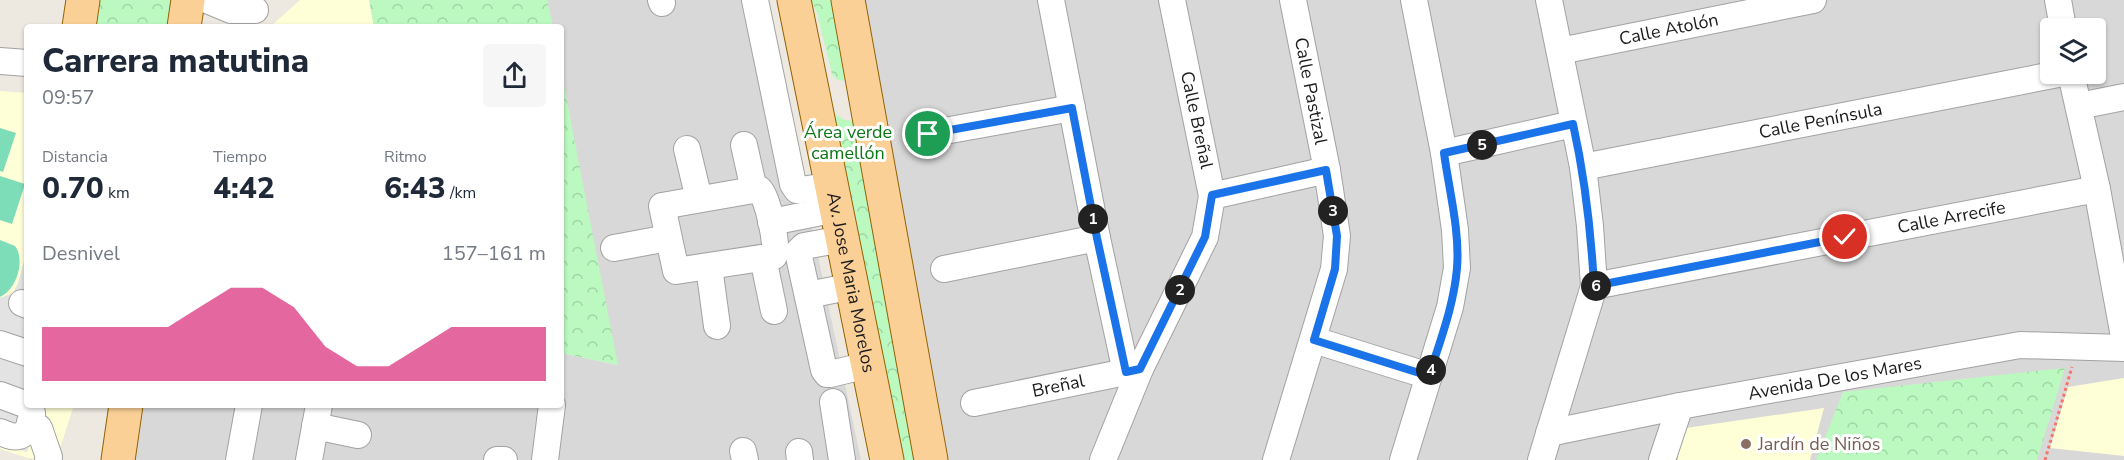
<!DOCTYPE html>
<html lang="es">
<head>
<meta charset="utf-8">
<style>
  body { margin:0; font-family:"Nunito Sans",sans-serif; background:#f6f6f7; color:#1f2937; height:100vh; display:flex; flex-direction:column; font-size:22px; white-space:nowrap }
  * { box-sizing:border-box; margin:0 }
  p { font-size:20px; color:#747a83 }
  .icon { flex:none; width:33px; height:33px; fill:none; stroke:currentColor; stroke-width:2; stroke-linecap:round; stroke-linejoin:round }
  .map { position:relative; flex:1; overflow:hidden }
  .drawer { position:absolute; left:24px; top:24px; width:540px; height:384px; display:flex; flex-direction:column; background:#fff; border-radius:6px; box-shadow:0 2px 4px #0004 }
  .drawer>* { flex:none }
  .tools { position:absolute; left:2040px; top:18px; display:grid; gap:12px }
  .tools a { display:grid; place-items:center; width:66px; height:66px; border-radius:6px; background:#fff; box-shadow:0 2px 4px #0004; font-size:30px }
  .pin { position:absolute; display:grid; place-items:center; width:51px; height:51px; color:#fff; margin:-26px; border:3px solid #fff; border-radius:50%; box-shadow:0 2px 6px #0007 }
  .km { position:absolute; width:30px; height:30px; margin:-15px; border-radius:50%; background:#222; color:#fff; font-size:16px; line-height:30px; text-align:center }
  .round { display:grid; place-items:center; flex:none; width:63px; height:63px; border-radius:6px; background:#f6f6f7 }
  .summary { display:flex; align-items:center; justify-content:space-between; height:102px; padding:0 18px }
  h1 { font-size:33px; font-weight:800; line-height:45px }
  .stats { display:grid; grid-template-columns:repeat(3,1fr); gap:9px; height:102px; padding:6px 18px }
  .stats div { display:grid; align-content:center }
  .stats b { font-size:30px; font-weight:800 }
  .stats small { font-size:16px; font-weight:400 }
  .stats p { font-size:16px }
  .chart { height:168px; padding:12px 18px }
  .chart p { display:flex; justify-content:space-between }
  .chart svg { width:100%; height:108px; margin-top:6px; fill:#db2777; opacity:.7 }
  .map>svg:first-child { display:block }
</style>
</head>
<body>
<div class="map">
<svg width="2124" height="460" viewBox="0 0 2124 460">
  <defs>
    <pattern id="park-crowns" width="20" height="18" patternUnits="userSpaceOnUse" patternTransform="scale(1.5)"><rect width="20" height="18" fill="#bbf9c0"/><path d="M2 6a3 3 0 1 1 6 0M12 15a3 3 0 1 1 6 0" fill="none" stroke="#a0d5a4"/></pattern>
  </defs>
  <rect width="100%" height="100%" fill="#ede9e0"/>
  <g fill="#d9d8d8" fill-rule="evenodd">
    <polygon points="547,0 764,0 861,460 128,460 137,405 561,405 561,353 617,365 561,71 561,27 553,27"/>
    <path d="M836,0H2124V460H920ZM2050,28H2096V74H2050Z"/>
  </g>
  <g fill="#ffffd7">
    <polygon points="300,0 369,0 374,27 270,27"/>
    <polygon points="0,91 27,93 27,405 74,405 61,445 58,450 42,459 28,458 0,449"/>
    <polygon points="2124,378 2124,456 2050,448 2068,387"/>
    <polygon points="1824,408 1810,460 1678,460 1679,429"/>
  </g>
  <g fill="url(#park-crowns)">
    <polygon points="85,0 186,0 182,27 81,27"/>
    <polygon points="369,0 547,0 553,27 374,27"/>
    <polygon points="811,0 842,0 850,81 837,80 832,74 817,13"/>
    <polygon points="561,71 618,365 561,353"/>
    <polygon points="831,112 845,120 863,122 930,460 892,460"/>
    <polygon points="2065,368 2037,460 1816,460 1843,392"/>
  </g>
  <g fill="#7dddb8">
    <polygon points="0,128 16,133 3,172 0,171"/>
    <polygon points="0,176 25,184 12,224 0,220"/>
    <path d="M0,240L15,246C26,261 16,290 0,297Z"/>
  </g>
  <polygon fill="#e3e3e3" points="27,250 27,405 41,405 27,452 0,444 0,298 13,293 18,283"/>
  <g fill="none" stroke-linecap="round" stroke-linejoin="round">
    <defs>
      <g id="minor">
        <polyline points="207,0 231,10 255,10"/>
        <polyline points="661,0 662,3"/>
        <polyline points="755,0 793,184 797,190 801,190 833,185"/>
        <polyline points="1051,0 1097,238 1126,372"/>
        <polyline points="2058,0 2063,28"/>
        <path id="s1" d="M1560,51L1813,0"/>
        <polyline points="0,61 27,63"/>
        <polyline points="2071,74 2097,189 2124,337"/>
        <polyline points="2079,106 2124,97"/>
        <polyline points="928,134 1072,108"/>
        <polyline points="744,145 754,190"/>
        <polyline points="687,149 699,199"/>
        <polyline points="1444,153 1573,124"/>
        <path id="s2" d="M1583,167L2058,74"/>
        <path d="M759,189C767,194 779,248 774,256L676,271L662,206Z"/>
        <polyline points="1212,196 1327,170"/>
        <polyline points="771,222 837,209"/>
        <polyline points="843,239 804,246 798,252 824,370 827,374 830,374 868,365"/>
        <polyline points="614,248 668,238"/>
        <polyline points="763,258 774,311"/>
        <polyline points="709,267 717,326"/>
        <polyline points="944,269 1097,238"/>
        <path id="s3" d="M1594,286L2097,189"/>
        <polyline points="808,295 853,286"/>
        <polyline points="22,303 27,305"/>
        <polyline points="1314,340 1429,376"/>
        <polyline points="0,344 27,353"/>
        <polyline points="0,395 27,405"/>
        <polyline points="833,402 842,460"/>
        <path id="s4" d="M974,403L1140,369"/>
        <polyline points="30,422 39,428 49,457 48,460"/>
        <polyline points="315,426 358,435"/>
        <path d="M0,432C6,434 12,438 19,436C30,433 37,413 28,405"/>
        <path id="s5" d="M1549,433L1680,406L2020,345L2124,348"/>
        <polyline points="743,451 745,460"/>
        <polyline points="799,452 800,460"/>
        <polyline points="239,460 249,405"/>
        <polyline points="309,460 319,405"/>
        <polyline points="497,460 504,460"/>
        <polyline points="545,460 552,405"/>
        <polyline points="1103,460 1140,369 1205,237 1212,196 1172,0"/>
        <polyline points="1276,460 1334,269 1337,236 1327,170 1293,0"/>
        <polyline points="1403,460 1450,307 1457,268 1455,230 1444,153 1414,0"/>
        <polyline points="1541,460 1594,286 1590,226 1583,167 1549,0"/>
        <polyline points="1662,460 1680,406"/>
      </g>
      <g id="major">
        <path id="s6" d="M794,0L887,460"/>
        <polyline points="848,0 931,460"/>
        <polyline points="79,27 83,0"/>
        <polyline points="184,27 188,0"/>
        <polyline points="118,460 126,405"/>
      </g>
    </defs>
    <use href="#minor" stroke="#a2a2a2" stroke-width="28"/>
    <use href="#major" stroke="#926200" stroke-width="35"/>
    <polyline stroke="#f97465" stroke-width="3" stroke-dasharray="3 3" stroke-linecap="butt" points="2045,460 2072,367"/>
    <use href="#minor" stroke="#fff" stroke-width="26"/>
    <use href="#major" stroke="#fbd097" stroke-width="33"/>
  </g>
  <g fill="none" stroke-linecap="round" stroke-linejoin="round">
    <defs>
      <path id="route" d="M928,134L1072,108L1097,238L1126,372L1140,369L1205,237L1212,195L1326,170L1337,236L1335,269L1314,340L1429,376C1440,341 1454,305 1457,268C1460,231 1449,190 1444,153L1573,124C1585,178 1591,231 1594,286L1845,237"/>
    </defs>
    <use href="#route" stroke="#fff" stroke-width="12"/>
    <use href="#route" stroke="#1a73e8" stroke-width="8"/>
  </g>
  <circle fill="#8d6e63" stroke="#fff" stroke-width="2" cx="1746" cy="444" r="6"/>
  <g text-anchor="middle" stroke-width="6" stroke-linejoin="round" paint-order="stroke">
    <g font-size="18" fill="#1b1b1b" stroke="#fff">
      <text dy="6" stroke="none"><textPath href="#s1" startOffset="111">Calle Atolón</textPath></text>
      <text transform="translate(1311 91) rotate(79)" y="6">Calle Pastizal</text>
      <text transform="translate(1197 120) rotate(78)" y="6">Calle Breñal</text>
      <text dy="6" stroke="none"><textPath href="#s2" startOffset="242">Calle Península</textPath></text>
      <text dy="6" stroke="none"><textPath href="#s3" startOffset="364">Calle Arrecife</textPath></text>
      <text dy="6" stroke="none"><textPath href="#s6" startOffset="288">Av. Jose Maria Morelos</textPath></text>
      <text dy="6" stroke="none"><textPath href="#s5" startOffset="291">Avenida De los Mares</textPath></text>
      <text dy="6" stroke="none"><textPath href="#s4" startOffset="86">Breñal</textPath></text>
    </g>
    <g font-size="18" fill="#0b7714" stroke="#fff">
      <text x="848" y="138">Área verde<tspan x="848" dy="21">camellón</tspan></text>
    </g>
    <g font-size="18" fill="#785e54" stroke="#fff" text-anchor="start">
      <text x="1758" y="450">Jardín de Niños</text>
    </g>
  </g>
</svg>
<div class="tools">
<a><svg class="icon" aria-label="layers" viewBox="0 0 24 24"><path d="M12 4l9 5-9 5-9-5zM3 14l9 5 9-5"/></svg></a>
</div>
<div class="pin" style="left:928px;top:134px;background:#1e9e55"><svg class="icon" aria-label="arrive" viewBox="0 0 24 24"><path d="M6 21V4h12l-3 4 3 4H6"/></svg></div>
<div class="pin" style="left:1845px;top:237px;background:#d93025"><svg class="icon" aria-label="check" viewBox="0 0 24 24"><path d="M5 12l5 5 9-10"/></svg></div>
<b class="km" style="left:1093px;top:219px">1</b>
<b class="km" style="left:1180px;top:290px">2</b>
<b class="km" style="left:1333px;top:211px">3</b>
<b class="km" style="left:1431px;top:370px">4</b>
<b class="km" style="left:1482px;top:145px">5</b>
<b class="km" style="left:1596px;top:286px">6</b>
<section class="drawer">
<div class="summary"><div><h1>Carrera matutina</h1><p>09:57</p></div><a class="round"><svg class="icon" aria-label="share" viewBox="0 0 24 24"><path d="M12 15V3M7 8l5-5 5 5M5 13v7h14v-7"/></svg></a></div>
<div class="stats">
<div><p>Distancia</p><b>0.70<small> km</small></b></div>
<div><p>Tiempo</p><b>4:42</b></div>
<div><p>Ritmo</p><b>6:43<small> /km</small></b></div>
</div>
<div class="chart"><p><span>Desnivel</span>157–161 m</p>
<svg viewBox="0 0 160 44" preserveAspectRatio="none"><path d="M0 44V22L10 22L20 22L30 22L40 22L50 14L60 6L70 6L80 14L90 30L100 38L110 38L120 30L130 22L140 22L150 22L160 22V44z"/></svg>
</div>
</section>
</div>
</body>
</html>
